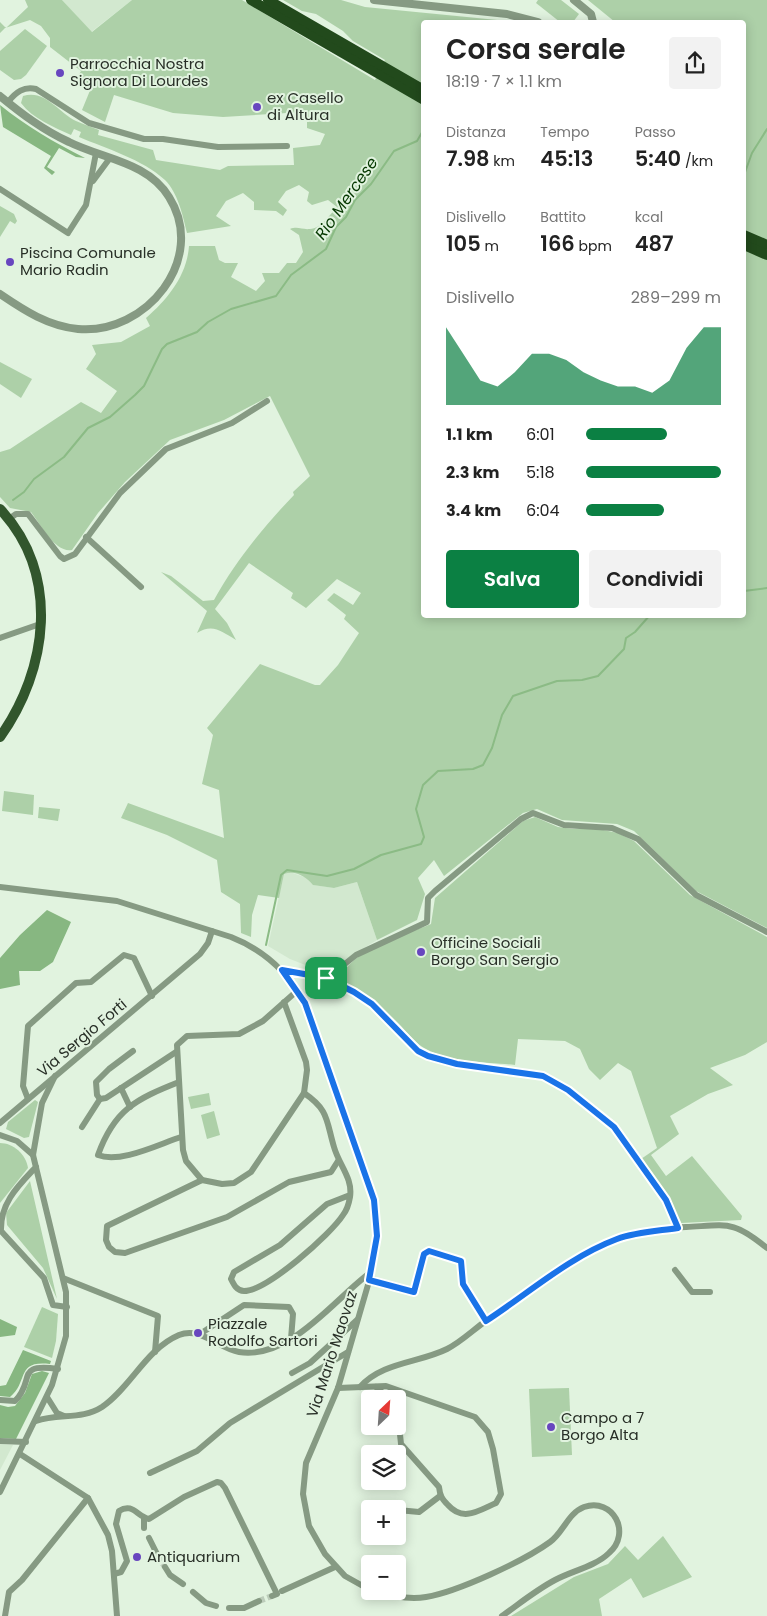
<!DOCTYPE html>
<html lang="it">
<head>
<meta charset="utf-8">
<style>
  body { margin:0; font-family:Poppins,sans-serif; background:#f2f2f2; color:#222; height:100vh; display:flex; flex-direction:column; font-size:19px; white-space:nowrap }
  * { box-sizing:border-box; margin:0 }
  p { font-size:16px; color:#767676 }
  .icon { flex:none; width:28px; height:28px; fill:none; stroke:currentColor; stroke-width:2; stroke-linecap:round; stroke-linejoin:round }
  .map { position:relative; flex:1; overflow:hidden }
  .details { position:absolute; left:421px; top:20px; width:325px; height:598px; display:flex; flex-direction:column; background:#fff; border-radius:5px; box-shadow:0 2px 12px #0003 }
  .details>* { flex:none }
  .needle { width:32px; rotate:25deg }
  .controls { position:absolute; left:361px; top:1390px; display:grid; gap:10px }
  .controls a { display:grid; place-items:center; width:45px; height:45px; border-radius:5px; background:#fff; box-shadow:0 2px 12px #0003; font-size:25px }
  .pin { position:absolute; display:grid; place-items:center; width:42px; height:42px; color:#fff; margin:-21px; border-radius:10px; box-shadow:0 2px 8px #0006 }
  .round { display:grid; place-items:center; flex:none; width:52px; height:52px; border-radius:5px; background:#f2f2f2 }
  .overview { display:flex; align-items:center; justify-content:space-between; height:85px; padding:0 25px }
  h1 { font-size:28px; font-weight:600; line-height:38px }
  .figures { display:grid; grid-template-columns:repeat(3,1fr); gap:8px; height:85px; padding:5px 25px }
  .figures div { display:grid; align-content:center }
  .figures b { font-size:21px; font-weight:600 }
  .figures small { font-size:14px; font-weight:400 }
  .figures p { font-size:14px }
  .chart { height:140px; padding:10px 25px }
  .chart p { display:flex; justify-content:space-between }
  .chart svg { width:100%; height:90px; margin-top:5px; fill:#0b8043; opacity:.7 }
  .primary-button { display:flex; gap:10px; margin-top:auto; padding:10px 25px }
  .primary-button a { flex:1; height:58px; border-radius:5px; background:#0b8043; color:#fff; font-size:20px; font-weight:600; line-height:58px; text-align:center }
  .primary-button a+a { background:#f2f2f2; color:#222 }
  ul { padding:0 25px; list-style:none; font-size:16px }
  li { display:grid; grid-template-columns:80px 60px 1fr; align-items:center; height:38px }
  li i { height:12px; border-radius:6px; background:#0b8043 }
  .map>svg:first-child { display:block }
</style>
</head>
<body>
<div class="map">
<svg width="767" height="1616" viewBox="0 0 767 1616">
  <rect width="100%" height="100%" fill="#e1f3df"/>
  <g fill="#d2e8cf">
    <polygon points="62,0 132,0 91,32"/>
    <polygon points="290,872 307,878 314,885 334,888 357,882 377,940 333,967 321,971 290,959 268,946 284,874"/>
    <polygon points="0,1444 13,1445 0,1470"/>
  </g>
  <g fill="#add0a8">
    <path d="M25,0H62L92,32L132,0H242L375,80L385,60L353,41L343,31L316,14L302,11L283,0H341L365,7L517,22H424V615H744V22H615L588,0H767V928L696,891L634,831L617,824L562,820L537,809L523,813L444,876L434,860L418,878L425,894L417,920L377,940L357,882L334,888L313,885C306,877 296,870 284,874L279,898L258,895L252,915L251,937L241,933L240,904L221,892L217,860L167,835L121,818L128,803L224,838L219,790L202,784L213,735L207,728L260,664L315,685H320L338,665L359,633L344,619L346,615L327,600L334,593L353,605L361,593L337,579L306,608L291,598L293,593L249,563L215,609L227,623L236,640C222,632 213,623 197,633L207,611L161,572L171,576L203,601L214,600C235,562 264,526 294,495L293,492L310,476L270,396L224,420L170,440L125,482L98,513L72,550C55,553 41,525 31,512L10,508L0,497V452L10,449L81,402L101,413L117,391L86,369L96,354L92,345L121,342L150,326L146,318C168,299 187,275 189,246H215L219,260L225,263H238L231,277L256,291L265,281L262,273H279L287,263H296L303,252L299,235L290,229C298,226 302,230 310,229C321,229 330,214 337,207L328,200L312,205L307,201L309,192L299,185L286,191L278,202L287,210L283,216L276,211L254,210V202L243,193L226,201L216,216L231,226L187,233C183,216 178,193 165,180C142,159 107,149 79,137L81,132L74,129L71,135C54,127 33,119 21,103L23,96C45,89 58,112 76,121C83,124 91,127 99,130L98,135L153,150L156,160L220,170L228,166L294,165L293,148L320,145L325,134L307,128V114L304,112L223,117L173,113L114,95L105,122L82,110L91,88L78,76L81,71L50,47V38L41,26L30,20L5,28L0,33V22L6,28L28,7Z"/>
    <polygon points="538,0 561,0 579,14 573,22 560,22 536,3"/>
    <polygon points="25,29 47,46 26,75 21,79 14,80 0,70 0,51"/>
    <polygon points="0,206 14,214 17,221 15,224 10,221 0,237"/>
    <polygon points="0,362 32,379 21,398 0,384"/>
    <polygon points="4,791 34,795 33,815 2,811"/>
    <polygon points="39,807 60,809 58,821 38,818"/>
    <path d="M535,817L558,827L573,829H598L618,833L634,841L690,895L767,937V1042L745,1055L710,1068L733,1085L708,1094L670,1116L679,1134L651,1155L666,1176L692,1156L742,1216L741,1220L681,1223L665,1191L641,1159L657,1148L631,1071L618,1063L600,1080L589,1069L580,1049L565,1041L518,1039L515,1065C488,1062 453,1063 428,1050C415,1044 408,1033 397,1022C380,1005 360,990 339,979C355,947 400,937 431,924L435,898L523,821Z"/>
    <polygon points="209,1093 211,1105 191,1109 188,1097"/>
    <polygon points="35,1100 38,1102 29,1137 24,1138 6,1129 8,1122"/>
    <polygon points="214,1111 220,1135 207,1139 201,1115"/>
    <path d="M0,1143C13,1143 26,1154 28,1168L0,1203Z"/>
    <polygon points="30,1181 57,1299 43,1268 7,1225 6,1213"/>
    <polygon points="42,1307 58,1314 56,1341 52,1358 24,1347"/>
    <polygon points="569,1388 572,1455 532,1457 529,1389"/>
    <polygon points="663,1536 692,1577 643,1598 631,1578 599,1599 602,1616 511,1616 574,1577 608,1564 625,1546 638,1560"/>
  </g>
  <g fill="#87b781">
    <path d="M0,105C26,126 55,143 85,158L76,157L59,148L47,167L55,172L52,175L44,168L51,156L3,127Z"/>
    <polygon points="47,910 71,922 53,962 40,971 19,971 20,985 0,989 0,958 20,935"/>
    <polygon points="0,1319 17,1327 15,1335 0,1337"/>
    <path d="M23,1350L51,1361L50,1364C15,1360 29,1382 10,1397L0,1396V1386L6,1385Z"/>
    <polygon points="42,1371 49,1373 16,1439 0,1438 0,1405 8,1407 15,1406 25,1393 32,1374"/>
  </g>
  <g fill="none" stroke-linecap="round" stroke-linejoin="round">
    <g stroke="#8bbb85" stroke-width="2">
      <polyline points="744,175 752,153 767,129"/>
      <polyline points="13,500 24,492 34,479 64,457 88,428 110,417 135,395 144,386 162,349 167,344 197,332 208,322 231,309 276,296 291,275 326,249 336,227 346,217 355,200 371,184 394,151 417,141 424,129"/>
      <polyline points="744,591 767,588"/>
      <polyline points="266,945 281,875 287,870 327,876 354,869 381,855 421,844 424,837 416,809 423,785 438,771 473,769 483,765 492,748 502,715 513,696 557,681 582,680 598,676 624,649 626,638 635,632 650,615"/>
    </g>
    <g stroke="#bcccba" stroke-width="6" stroke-dasharray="6 3" stroke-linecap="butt">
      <polyline points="158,1556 165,1567"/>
      <polyline points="259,1601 272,1596"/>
    </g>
    <g stroke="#869a83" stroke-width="6">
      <path d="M8,102C16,92 24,86 36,89L89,123L144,139H163L218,147L287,146"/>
      <polyline points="93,181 110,158"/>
      <polyline points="0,189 68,233 86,205 96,153"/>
      <polyline points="9,519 16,514 28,514 60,556 64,559 75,554 120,493 166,449 232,423 267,401"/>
      <polyline points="86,537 141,587"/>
      <polyline points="0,638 40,624"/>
      <path d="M0,887L117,901L231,937C264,950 288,972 305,1003L369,1183L377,1218V1236L372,1271L338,1388L306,1463L303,1494L309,1526L325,1554L345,1576L370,1590"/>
      <polyline points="282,970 326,979 354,992 372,1004 418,1051 428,1057 457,1064 543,1075 568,1090 614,1127 666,1200 678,1228"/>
      <polyline points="326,979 356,955 427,922 428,898 435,891 521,819 533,813 564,825 612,828 638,839 696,895 767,932"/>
      <polyline points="284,1002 306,1062 307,1070 304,1093 251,1172 234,1183 222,1184 202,1180 107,1226 106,1240 109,1247 115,1252 125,1253 227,1217 289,1182 331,1172 338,1161"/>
      <polyline points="133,1051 109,1069 96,1082 97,1095 100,1099 106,1098 176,1052"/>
      <path d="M179,1082C136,1099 114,1110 98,1155C120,1164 159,1144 181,1137"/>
      <polyline points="121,1088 130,1107"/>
      <path d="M304,1093C329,1110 326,1120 334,1147C339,1165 353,1178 350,1197C349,1203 347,1210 343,1215C331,1234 267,1291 244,1291C237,1291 234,1285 231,1279L234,1272L280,1245L327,1204L350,1195"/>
      <polyline points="28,1099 23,1086 28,1026 76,983 91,982 124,955 134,958 152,996"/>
      <polyline points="0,1123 200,954 208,943 212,931"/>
      <polyline points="82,1127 100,1099"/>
      <polyline points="0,1135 17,1141 33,1155"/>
      <path d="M36,1167C18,1186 0,1203 1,1231L44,1278L53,1305L67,1307"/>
      <polyline points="202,1180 186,1161 183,1150 177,1045 187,1036 239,1034 263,1021 298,990"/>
      <polyline points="675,1270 692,1292 710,1292"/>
      <polyline points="63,1278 158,1316 155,1352"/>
      <polyline points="369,1280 414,1292 424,1254 429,1251 461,1261 463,1284 487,1321"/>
      <polyline points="200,1334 244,1305 289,1307 293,1314 291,1339"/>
      <polyline points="292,1373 310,1363 357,1320"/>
      <path d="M360,1387C382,1362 419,1363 447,1349C461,1342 473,1330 487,1320C522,1296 579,1250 619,1238C640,1231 665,1228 686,1227C728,1225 733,1220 767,1248"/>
      <polyline points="376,1387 390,1399"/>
      <path d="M338,1388L386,1386L475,1417L488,1432L493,1449L501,1494L496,1503C478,1511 463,1522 448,1505C442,1499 440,1496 439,1487L401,1444L398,1415"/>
      <polyline points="47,1397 57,1413 64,1416"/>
      <path d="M0,1400L15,1401C36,1380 14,1363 58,1369"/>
      <path d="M36,1421C58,1413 82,1420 102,1407C131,1387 146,1349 179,1335C201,1326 219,1349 239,1352C291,1360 335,1298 371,1272"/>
      <polyline points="0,1441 26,1442"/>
      <polyline points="20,1454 88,1498 108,1535 112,1551 117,1616"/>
      <polyline points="150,1473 197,1451 230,1423 348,1352"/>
      <polyline points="0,1492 52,1385 66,1336 66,1292 33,1155 42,1103 55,1076"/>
      <polyline points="371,1507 376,1509"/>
      <polyline points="398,1510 419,1512 440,1496"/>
      <polyline points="144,1528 144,1518"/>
      <polyline points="149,1538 158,1556"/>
      <polyline points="165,1567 170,1575 183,1584"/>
      <path d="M114,1574L121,1572L127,1561L116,1524L119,1511C133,1502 137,1517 149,1519L184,1497L217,1482L221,1483L225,1488L277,1594L272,1596"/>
      <polyline points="282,1591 335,1567"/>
      <path d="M373,1591C390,1596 408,1600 426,1597C457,1592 524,1561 550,1542C563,1533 568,1513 584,1507C613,1497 632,1533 609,1553C596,1566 572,1571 555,1580C536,1590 519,1604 502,1616"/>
      <polyline points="193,1592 206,1603 216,1606"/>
      <polyline points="229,1608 244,1608 259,1601"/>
      <polyline points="5,1616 9,1592 22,1580 88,1498"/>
    </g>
    <g stroke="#869a83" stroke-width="8">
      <polyline points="374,0 507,14 538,22"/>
      <polyline points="574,0 591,14 593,22"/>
      <path d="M0,96C22,114 43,130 69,142C103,159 148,162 169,197C208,259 146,335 78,329C48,326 25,311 0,294"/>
    </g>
    <path stroke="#32562d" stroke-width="10" d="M0,509C61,574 48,670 0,737"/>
    <g stroke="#224a1c" stroke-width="10">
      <polyline points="251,0 424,100"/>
      <polyline points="268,0 424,90"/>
      <polyline points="744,235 767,245"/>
      <polyline points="744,245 767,255"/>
    </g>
  </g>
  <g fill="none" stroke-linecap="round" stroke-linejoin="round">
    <defs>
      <path id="route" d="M282,970L326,978L354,992L372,1004L418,1051L428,1056L457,1064L543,1076L568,1090L614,1127L666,1200L678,1228C658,1231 636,1232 617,1239C569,1257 529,1293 486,1321L463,1284L461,1261L429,1251L424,1254L414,1292L369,1280L377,1236L374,1200L305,1003Z"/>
    </defs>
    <use href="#route" stroke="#fff" stroke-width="10"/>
    <use href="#route" stroke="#1a73e8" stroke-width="6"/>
  </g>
  <g fill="#6846bf" stroke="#e1f3df" stroke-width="2">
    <circle cx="60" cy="73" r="5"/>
    <circle cx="257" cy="107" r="5"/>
    <circle cx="10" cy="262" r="5"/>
    <circle cx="421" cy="952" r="5"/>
    <circle cx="198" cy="1333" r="5"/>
    <circle cx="551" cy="1427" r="5"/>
    <circle cx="137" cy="1557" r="5"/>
  </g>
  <g text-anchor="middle" stroke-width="4" stroke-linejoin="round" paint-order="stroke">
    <g font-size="15" fill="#282f27" stroke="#e1f3df" text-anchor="start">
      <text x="70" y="69">Parrocchia Nostra<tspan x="70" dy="17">Signora Di Lourdes</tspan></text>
      <text x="267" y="103">ex Casello<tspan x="267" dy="17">di Altura</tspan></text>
      <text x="20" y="258">Piscina Comunale<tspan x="20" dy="17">Mario Radin</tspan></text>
      <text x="431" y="948">Officine Sociali<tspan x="431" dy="17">Borgo San Sergio</tspan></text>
      <text x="208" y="1329">Piazzale<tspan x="208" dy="17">Rodolfo Sartori</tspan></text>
      <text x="561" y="1423">Campo a 7<tspan x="561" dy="17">Borgo Alta</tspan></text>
      <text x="147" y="1562">Antiquarium</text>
    </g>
    <g font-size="15" fill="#282f27" stroke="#e1f3df">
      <text transform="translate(82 1038) rotate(-40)" y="5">Via Sergio Forti</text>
      <text transform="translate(332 1354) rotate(-72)" y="5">Via Mario Maovaz</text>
    </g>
    <g font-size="16" font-style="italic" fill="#053801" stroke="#e1f3df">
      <text transform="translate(346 198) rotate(-55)" y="6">Rio Mercese</text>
    </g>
  </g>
</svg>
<div class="controls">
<a><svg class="needle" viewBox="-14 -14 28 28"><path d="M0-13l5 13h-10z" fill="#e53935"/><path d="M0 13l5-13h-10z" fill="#767676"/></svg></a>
<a><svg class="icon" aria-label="layers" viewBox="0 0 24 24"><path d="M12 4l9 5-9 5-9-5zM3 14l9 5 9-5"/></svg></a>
<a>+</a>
<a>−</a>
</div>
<div class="pin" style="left:326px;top:978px;background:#1e9e55"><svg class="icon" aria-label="arrive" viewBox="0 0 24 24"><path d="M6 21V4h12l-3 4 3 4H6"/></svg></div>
<section class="details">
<div class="overview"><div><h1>Corsa serale</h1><p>18:19 · 7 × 1.1 km</p></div><a class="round"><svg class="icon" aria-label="share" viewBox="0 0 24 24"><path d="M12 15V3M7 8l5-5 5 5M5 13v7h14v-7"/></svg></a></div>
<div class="figures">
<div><p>Distanza</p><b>7.98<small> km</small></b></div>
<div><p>Tempo</p><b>45:13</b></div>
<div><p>Passo</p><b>5:40<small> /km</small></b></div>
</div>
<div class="figures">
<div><p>Dislivello</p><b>105<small> m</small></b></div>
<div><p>Battito</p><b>166<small> bpm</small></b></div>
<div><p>kcal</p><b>487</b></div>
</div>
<div class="chart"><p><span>Dislivello</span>289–299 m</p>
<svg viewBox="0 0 160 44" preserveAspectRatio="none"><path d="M0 44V6L10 19L20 32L30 35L40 28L50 19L60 19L70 22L80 28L90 32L100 35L110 35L120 38L130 32L140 16L150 6L160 6V44z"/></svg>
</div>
<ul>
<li><b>1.1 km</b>6:01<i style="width:60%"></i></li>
<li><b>2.3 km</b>5:18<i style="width:100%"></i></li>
<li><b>3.4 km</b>6:04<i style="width:58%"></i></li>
</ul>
<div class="primary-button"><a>Salva</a><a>Condividi</a></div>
</section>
</div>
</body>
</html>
